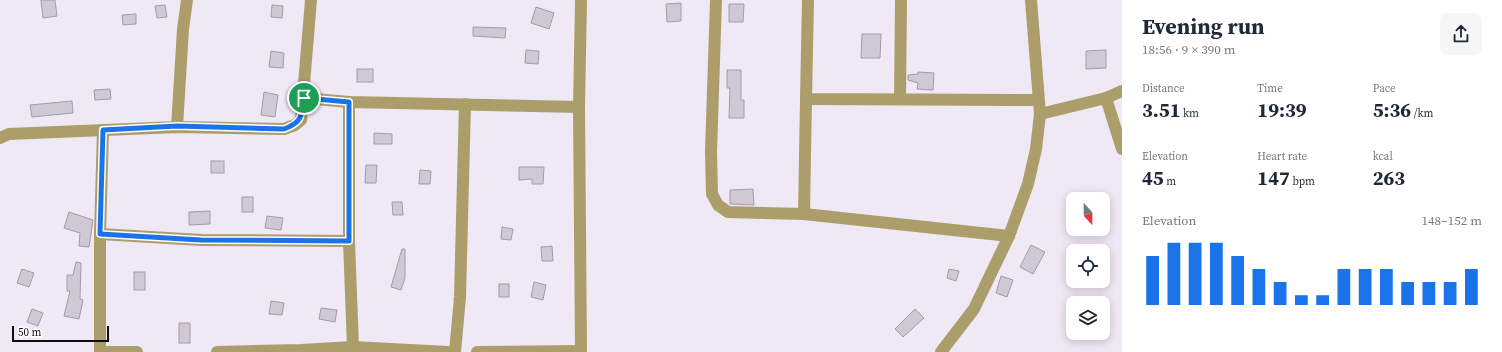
<!DOCTYPE html>
<html lang="en">
<head>
<meta charset="utf-8">
<style>
  body { margin:0; font-family:"Source Serif 4",serif; background:#f6f6f7; color:#1f2937; height:100vh; display:flex; flex-direction:column; font-size:15px; white-space:nowrap }
  * { box-sizing:border-box; margin:0 }
  p { font-size:13px; color:#747a83 }
  .icon { flex:none; width:22px; height:22px; fill:none; stroke:currentColor; stroke-width:2; stroke-linecap:round; stroke-linejoin:round }
  .map { position:relative; flex:1; overflow:hidden }
  .drawer { display:flex; flex-direction:column; background:#fff; width:380px }
  .drawer>* { flex:none }
  .needle { width:26px; rotate:159deg }
  .buttons { position:absolute; left:1066px; top:192px; display:grid; gap:8px }
  .buttons a { display:grid; place-items:center; width:44px; height:44px; border-radius:8px; background:#fff; box-shadow:0 2px 10px #0003; font-size:20px }
  .scale { position:absolute; left:12px; bottom:10px; width:97px; box-sizing:border-box; padding-left:4px; border:2px solid #0e0c10; border-top:0; font-size:11px; line-height:14px; white-space:nowrap; color:#0e0c10; -webkit-text-stroke:3px #fff; paint-order:stroke }
  .pin { position:absolute; display:grid; place-items:center; width:34px; height:34px; color:#fff; margin:-17px; border:2px solid #fff; border-radius:50%; box-shadow:0 1px 4px #0007 }
  .round { display:grid; place-items:center; flex:none; width:42px; height:42px; border-radius:8px; background:#f6f6f7 }
  .overview { display:flex; align-items:center; justify-content:space-between; height:68px; padding:0 20px }
  h1 { font-size:22px; font-weight:700; line-height:30px }
  .metrics { display:grid; grid-template-columns:repeat(3,1fr); gap:6px; height:68px; padding:4px 20px }
  .metrics div { display:grid; align-content:center }
  .metrics b { font-size:20px; font-weight:700 }
  .metrics small { font-size:11px; font-weight:400 }
  .metrics p { font-size:11px }
  .chart { height:112px; padding:8px 20px }
  .chart p { display:flex; justify-content:space-between }
  .chart svg { width:100%; height:72px; margin-top:4px; stroke:#1a73e8; stroke-width:6 }
  main { display:flex; flex:1; min-height:0 }
  .map>svg:first-child { display:block }
</style>
</head>
<body>
<main>
<div class="map">
<svg width="1122" height="352" viewBox="0 0 1122 352">
  <rect width="100%" height="100%" fill="#efe8f5"/>
  <g fill="#cfc9d5" stroke="#a39ca8">
    <polygon points="41,0 55,0 57,16 43,18"/>
    <polygon points="681,3 681,21 667,22 666,4"/>
    <polygon points="729,4 744,4 743,22 729,22"/>
    <polygon points="165,5 167,17 157,18 155,6"/>
    <polygon points="272,5 283,6 282,18 271,17"/>
    <polygon points="536,7 554,13 549,29 531,23"/>
    <polygon points="136,14 136,24 123,25 122,15"/>
    <polygon points="473,27 506,28 505,38 473,36"/>
    <polygon points="862,34 881,34 880,58 861,58"/>
    <polygon points="526,50 539,51 538,64 525,63"/>
    <polygon points="1106,50 1106,68 1086,69 1086,51"/>
    <polygon points="271,51 284,53 283,68 269,67"/>
    <rect x="357" y="69" width="16" height="13"/>
    <polygon points="727,70 741,70 741,100 744,100 744,118 729,118 730,88 727,88"/>
    <polygon points="918,72 934,73 933,90 917,89 918,83 908,80 908,75 918,74"/>
    <polygon points="110,89 111,99 95,100 94,90"/>
    <polygon points="264,92 278,95 275,117 261,115"/>
    <polygon points="72,101 73,113 32,117 30,105"/>
    <polygon points="374,133 392,134 392,144 374,144"/>
    <rect x="211" y="161" width="13" height="12"/>
    <polygon points="366,165 377,165 376,183 365,183"/>
    <polygon points="519,167 544,167 543,184 532,184 532,179 519,180"/>
    <polygon points="420,170 431,171 430,184 419,184"/>
    <polygon points="753,189 754,205 730,204 730,190"/>
    <rect x="242" y="197" width="11" height="15"/>
    <polygon points="392,202 402,202 403,215 393,215"/>
    <polygon points="210,211 210,224 189,225 189,212"/>
    <polygon points="69,212 93,220 89,247 79,246 80,233 64,228"/>
    <polygon points="267,216 283,218 281,230 265,228"/>
    <polygon points="502,227 513,229 511,240 501,239"/>
    <polygon points="1031,245 1045,252 1033,274 1020,267"/>
    <polygon points="552,246 553,261 542,261 541,247"/>
    <polygon points="402,249 405,249 405,278 401,290 391,287"/>
    <polygon points="76,262 81,263 80,299 83,300 79,319 64,316 70,291 67,291 67,275 73,275"/>
    <polygon points="22,269 34,273 29,287 17,283"/>
    <polygon points="949,269 959,271 956,281 947,278"/>
    <rect x="134" y="272" width="11" height="18"/>
    <polygon points="1001,276 1013,280 1007,297 996,293"/>
    <polygon points="534,282 546,285 543,300 531,297"/>
    <rect x="499" y="284" width="10" height="13"/>
    <polygon points="271,301 284,303 282,315 269,314"/>
    <polygon points="321,308 337,310 335,322 319,319"/>
    <polygon points="32,309 43,313 38,326 27,322"/>
    <polygon points="915,309 924,318 903,337 895,329"/>
    <rect x="179" y="323" width="11" height="20"/>
  </g>
  <g fill="none" stroke-linecap="round" stroke-linejoin="round">
    <g stroke="#ac9e6a" stroke-width="12">
      <polyline points="581,0 579,107 581,352"/>
      <polyline points="716,0 711,152 712,194 718,205 728,212 804,214 1009,236"/>
      <polyline points="808,0 806,99 1038,100"/>
      <polyline points="304,98 349,102 579,107"/>
      <polyline points="1106,98 1122,149"/>
      <polyline points="900,99 901,0"/>
      <polyline points="349,102 349,241 353,347"/>
      <polyline points="1040,114 1106,98 1122,91"/>
      <polyline points="177,127 183,29 187,0"/>
      <polyline points="0,138 9,134 177,127 284,129 295,125 301,120 311,0"/>
      <polyline points="804,214 806,99"/>
      <polyline points="100,234 201,240 349,241"/>
      <polyline points="100,352 100,234 103,130"/>
      <polyline points="100,352 137,352"/>
      <polyline points="217,352 301,350 353,347 448,352"/>
      <polyline points="455,352 460,297 465,104"/>
      <polyline points="477,352 581,351"/>
      <polyline points="941,352 974,309 1009,236 1028,184 1036,149 1040,114 1031,0"/>
    </g>
  </g>
  <g fill="none" stroke-linecap="round" stroke-linejoin="round">
    <defs>
      <path id="route" d="M304,98L349,102V241L201,240L100,234L103,130L177,126L284,129C303,122 301,116 304,98Z"/>
    </defs>
    <use href="#route" stroke="#fff" stroke-width="8"/>
    <use href="#route" stroke="#1a73e8" stroke-width="5"/>
  </g>
</svg>
<div class="buttons">
<a><svg class="needle" viewBox="-14 -14 28 28"><path d="M0-13l5 13h-10z" fill="#e53935"/><path d="M0 13l5-13h-10z" fill="#747a83"/></svg></a>
<a><svg class="icon" aria-label="locate" viewBox="0 0 24 24"><circle cx="12" cy="12" r="6"/><path d="M12 2v4M12 18v4M2 12h4M18 12h4"/></svg></a>
<a><svg class="icon" aria-label="layers" viewBox="0 0 24 24"><path d="M12 4l9 5-9 5-9-5zM3 14l9 5 9-5"/></svg></a>
</div>
<div class="scale">50 m</div>
<div class="pin" style="left:304px;top:98px;background:#1e9e55"><svg class="icon" aria-label="arrive" viewBox="0 0 24 24"><path d="M6 21V4h12l-3 4 3 4H6"/></svg></div>
</div>
<section class="drawer">
<div class="overview"><div><h1>Evening run</h1><p>18:56 · 9 × 390 m</p></div><a class="round"><svg class="icon" aria-label="share" viewBox="0 0 24 24"><path d="M12 15V3M7 8l5-5 5 5M5 13v7h14v-7"/></svg></a></div>
<div class="metrics">
<div><p>Distance</p><b>3.51<small> km</small></b></div>
<div><p>Time</p><b>19:39</b></div>
<div><p>Pace</p><b>5:36<small> /km</small></b></div>
</div>
<div class="metrics">
<div><p>Elevation</p><b>45<small> m</small></b></div>
<div><p>Heart rate</p><b>147<small> bpm</small></b></div>
<div><p>kcal</p><b>263</b></div>
</div>
<div class="chart"><p><span>Elevation</span>148–152 m</p>
<svg viewBox="0 0 160 44" preserveAspectRatio="none"><path d="M5 44V14M15 44V6M25 44V6M35 44V6M45 44V14M55 44V22M65 44V30M75 44V38M85 44V38M95 44V22M105 44V22M115 44V22M125 44V30M135 44V30M145 44V30M155 44V22"/></svg>
</div>
</section>
</main>
</body>
</html>
